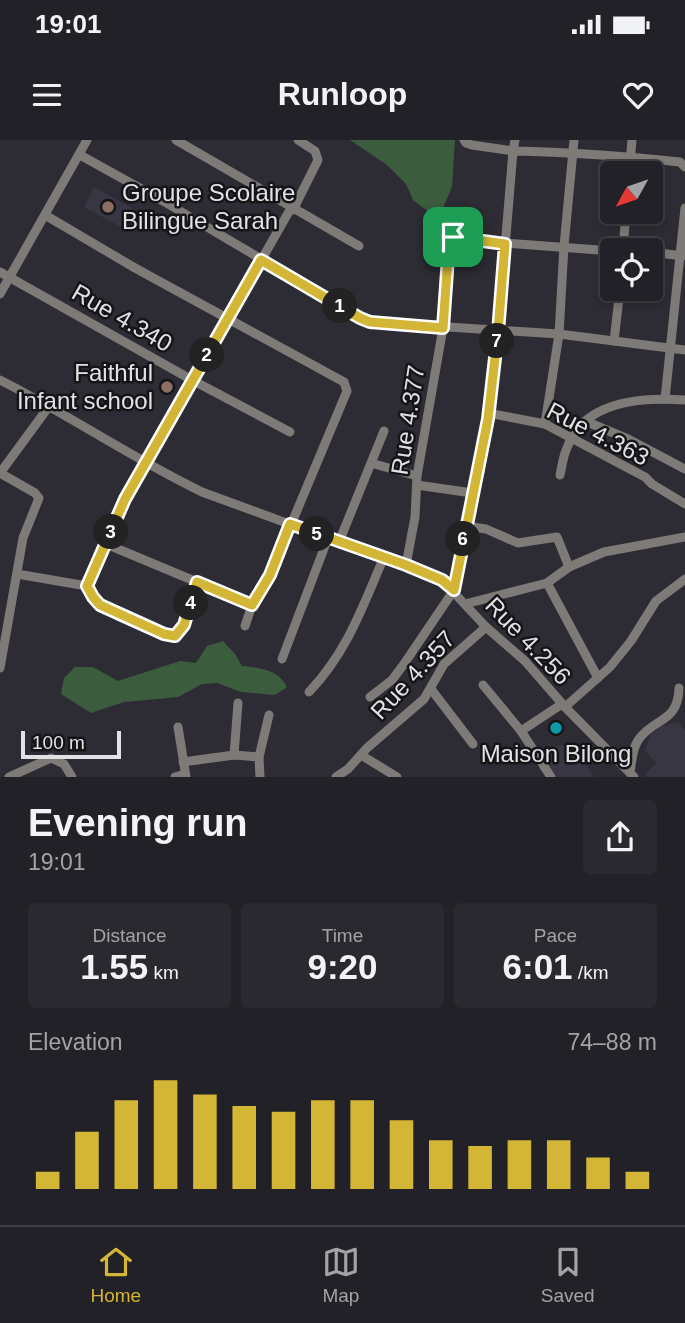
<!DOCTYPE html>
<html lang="en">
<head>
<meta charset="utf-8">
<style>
  body { margin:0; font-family:Helvetica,sans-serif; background:#2a292f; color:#f1f3f6; height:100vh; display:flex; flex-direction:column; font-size:26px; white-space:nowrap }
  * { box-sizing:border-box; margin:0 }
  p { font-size:23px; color:#a2a3a7 }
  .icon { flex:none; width:38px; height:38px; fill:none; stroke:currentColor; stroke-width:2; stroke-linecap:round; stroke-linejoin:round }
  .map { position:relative; height:637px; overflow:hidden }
  .side { display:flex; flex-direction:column; background:#222127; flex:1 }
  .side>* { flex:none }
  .needle { width:46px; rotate:230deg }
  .tools { position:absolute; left:600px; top:21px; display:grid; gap:14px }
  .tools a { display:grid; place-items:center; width:63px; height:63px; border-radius:7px; background:#222127; box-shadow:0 4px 10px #0003,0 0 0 2px #3f3e44; font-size:35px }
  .scale { position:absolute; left:21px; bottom:18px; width:100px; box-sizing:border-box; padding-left:7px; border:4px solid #e1e1e6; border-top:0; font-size:19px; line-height:24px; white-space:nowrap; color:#e1e1e6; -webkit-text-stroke:5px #151518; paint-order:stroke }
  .pin { position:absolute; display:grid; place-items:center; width:60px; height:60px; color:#fff; margin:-30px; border-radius:14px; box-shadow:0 4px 10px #0006 }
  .km { position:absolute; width:35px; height:35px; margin:-18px; border-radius:50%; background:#222; color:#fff; font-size:19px; line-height:35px; text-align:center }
  .round { display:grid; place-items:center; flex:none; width:74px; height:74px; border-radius:7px; background:#2a292f }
  .summary { display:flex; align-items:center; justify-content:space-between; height:119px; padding:0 28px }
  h1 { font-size:38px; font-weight:800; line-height:52px }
  .stats { display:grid; grid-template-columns:repeat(3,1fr); gap:10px; height:119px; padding:7px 28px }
  .stats div { display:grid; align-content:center; border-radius:7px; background:#2a292f; text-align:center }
  .stats b { font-size:35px; font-weight:800 }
  .stats small { font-size:19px; font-weight:400 }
  .stats p { font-size:19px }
  .chart { height:196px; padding:14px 28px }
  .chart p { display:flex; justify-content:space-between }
  .chart svg { width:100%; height:126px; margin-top:7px; stroke:#d3b635; stroke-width:6 }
  .status { display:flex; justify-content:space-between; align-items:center; height:49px; padding:0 35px; background:#222127; direction:ltr }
  .status svg { height:19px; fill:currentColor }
  header { display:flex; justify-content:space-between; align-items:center; height:91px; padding:0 28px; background:#222127; font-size:32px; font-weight:800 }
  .dock { display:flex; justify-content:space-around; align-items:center; height:98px; border-top:2px solid #3f3e44; background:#222127; font-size:19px; color:#a2a3a7 }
  .dock a { display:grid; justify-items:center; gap:4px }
  .dock .on { color:#d3b635 }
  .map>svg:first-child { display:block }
</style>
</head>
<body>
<div class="status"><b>19:01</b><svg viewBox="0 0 49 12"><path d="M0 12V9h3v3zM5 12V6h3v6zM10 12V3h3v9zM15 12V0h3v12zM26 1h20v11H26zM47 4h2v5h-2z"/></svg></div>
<header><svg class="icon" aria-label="menu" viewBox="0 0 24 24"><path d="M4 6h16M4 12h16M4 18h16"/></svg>Runloop<svg class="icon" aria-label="heart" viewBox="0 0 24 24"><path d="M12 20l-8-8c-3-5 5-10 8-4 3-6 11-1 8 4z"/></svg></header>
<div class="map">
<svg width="685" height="637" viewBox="0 0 685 637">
  <rect width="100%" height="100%" fill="#2d2c34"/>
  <g fill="#383643">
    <polygon points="94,47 132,68 121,87 84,67"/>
    <polygon points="678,582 685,590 685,637 646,637 646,633 656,623 645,610 651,594 660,586"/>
    <polygon points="567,605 581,616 594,637 555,637 538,608"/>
  </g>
  <g fill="#3b5d3d">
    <polygon points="350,0 455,0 452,47 443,68 429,72 413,60 406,44 387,25"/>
    <path d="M223,501L235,514L242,526C260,528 278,529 287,547L275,555L241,552L217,543L202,544L178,557L124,562L91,573L61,554L64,538L75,527H93L118,541L180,521L196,523L207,506Z"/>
  </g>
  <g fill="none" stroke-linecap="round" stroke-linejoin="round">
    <g stroke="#7e7a77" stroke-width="9">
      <polyline points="176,0 359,106"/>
      <polyline points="464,0 466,3 472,5 513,11 515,0"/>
      <polyline points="80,15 163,61 361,178 370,182 559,194 564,106 574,0"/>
      <polyline points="629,33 632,0"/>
      <polyline points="293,70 318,20 315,11 298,0"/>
      <polyline points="45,75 135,128 344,242 347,251 270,435 252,465 245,486"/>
      <polyline points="623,110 626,72"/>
      <polyline points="651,112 683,116"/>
      <polyline points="0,132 192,240 290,292"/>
      <polyline points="0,154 87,0"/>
      <polyline points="614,201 620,149"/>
      <path d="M0,240C69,275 132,318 202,352L442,440L486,487L525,521L565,567L634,637"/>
      <polyline points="665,259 685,68"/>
      <polyline points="488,273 545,284 645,337 652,344 685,364"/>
      <polyline points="585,281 628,299 685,329"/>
      <polyline points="545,284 559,194 685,210"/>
      <polyline points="371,323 417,336"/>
      <polyline points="0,333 35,353 39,358 23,398 0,528"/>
      <polyline points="0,333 50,265"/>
      <path d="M560,335C562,326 563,316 567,308C584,260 642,257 685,260"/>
      <polyline points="417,345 472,353"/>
      <polyline points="466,386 486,389 518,403 557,397 569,427"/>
      <polyline points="339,402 384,291"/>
      <polyline points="106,404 252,465"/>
      <polyline points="406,425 415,377 417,336 443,188 450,99 612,111"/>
      <polyline points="17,434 87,446"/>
      <path d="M197,442L184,485L175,496C155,493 115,477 99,464C93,459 90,453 87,446L125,359L291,68"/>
      <polyline points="547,443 598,538"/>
      <polyline points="465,464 547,443 569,427 604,412 685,397"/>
      <polyline points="282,519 328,398"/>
      <polyline points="483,545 521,591 551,637"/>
      <polyline points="431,549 473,604"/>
      <path d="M309,552C347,512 362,468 384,417"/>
      <path d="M370,557L392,540L404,524L454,450L487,279L498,192L513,11C569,12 624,16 680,22L685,27"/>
      <polyline points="565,567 610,527 631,501 656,461 685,439"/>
      <polyline points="178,587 186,637"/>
      <polyline points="521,591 562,564"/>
      <polyline points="234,615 238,563"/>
      <polyline points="361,615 397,637"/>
      <polyline points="183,622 234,615 259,617"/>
      <path d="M630,632C632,621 632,608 639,599C655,577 678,583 679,548"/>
      <polyline points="9,637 51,618 64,624 72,637"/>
      <polyline points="175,637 185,634"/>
      <polyline points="260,637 259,617 269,575"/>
      <polyline points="336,637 348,629 367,608 424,559 444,524 486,487"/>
    </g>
  </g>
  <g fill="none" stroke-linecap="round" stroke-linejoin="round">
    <defs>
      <polygon id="route" points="453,97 505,104 498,192 488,279 454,450 442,440 406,425 290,384 270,435 252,465 197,442 184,485 175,496 164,494 100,465 93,457 87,446 125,359 261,120 360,178 370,182 443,188 449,103 450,99"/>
    </defs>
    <use href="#route" stroke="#fff" stroke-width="14"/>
    <use href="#route" stroke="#d3b635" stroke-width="9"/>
  </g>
  <g fill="#8d6e63" stroke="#151518" stroke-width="2.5">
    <circle cx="108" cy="67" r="7"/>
    <circle cx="167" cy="247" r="7"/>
  </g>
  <circle fill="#0f9aa8" stroke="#151518" stroke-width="2.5" cx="556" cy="588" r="7"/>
  <g text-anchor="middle" stroke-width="5" stroke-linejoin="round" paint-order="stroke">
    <g font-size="24" fill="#e1e1e6" stroke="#151518" text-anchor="start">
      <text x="122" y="61">Groupe Scolaire<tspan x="122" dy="28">Bilingue Sarah</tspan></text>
      <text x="153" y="241" text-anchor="end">Faithful<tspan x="153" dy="28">Infant school</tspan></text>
      <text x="556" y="622" text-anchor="middle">Maison Bilong</text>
    </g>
    <g font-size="24" fill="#e1e1e6" stroke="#151518">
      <text transform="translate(122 178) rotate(30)" y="8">Rue 4.340</text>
      <text transform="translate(408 280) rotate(-81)" y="8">Rue 4.377</text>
      <text transform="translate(598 294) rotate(27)" y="8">Rue 4.363</text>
      <text transform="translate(528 501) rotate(46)" y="8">Rue 4.256</text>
      <text transform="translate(413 535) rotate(-47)" y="8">Rue 4.357</text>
    </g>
  </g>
</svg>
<div class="tools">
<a><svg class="needle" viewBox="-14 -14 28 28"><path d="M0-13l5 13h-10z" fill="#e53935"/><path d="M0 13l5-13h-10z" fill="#a2a3a7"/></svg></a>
<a><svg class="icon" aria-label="locate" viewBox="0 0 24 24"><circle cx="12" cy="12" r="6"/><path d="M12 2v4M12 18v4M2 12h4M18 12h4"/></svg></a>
</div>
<div class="scale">100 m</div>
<div class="pin" style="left:453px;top:97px;background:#1e9e55"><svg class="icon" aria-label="arrive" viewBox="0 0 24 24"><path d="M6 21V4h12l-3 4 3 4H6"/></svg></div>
<b class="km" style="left:340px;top:166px">1</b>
<b class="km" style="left:207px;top:215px">2</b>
<b class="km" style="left:111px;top:392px">3</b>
<b class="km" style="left:191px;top:463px">4</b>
<b class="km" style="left:317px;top:394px">5</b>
<b class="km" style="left:463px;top:399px">6</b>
<b class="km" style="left:497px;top:201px">7</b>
</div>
<section class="side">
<div class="summary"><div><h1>Evening run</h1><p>19:01</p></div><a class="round"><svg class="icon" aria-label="share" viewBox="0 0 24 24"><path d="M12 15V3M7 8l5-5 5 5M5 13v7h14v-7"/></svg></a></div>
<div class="stats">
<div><p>Distance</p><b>1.55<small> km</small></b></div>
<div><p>Time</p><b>9:20</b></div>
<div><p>Pace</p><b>6:01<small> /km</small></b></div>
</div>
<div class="chart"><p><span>Elevation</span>74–88 m</p>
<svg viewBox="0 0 160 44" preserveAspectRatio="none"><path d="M5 44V38M15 44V24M25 44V13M35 44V6M45 44V11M55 44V15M65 44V17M75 44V13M85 44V13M95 44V20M105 44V27M115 44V29M125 44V27M135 44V27M145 44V33M155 44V38"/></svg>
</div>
</section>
<nav class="dock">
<a class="on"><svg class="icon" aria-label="home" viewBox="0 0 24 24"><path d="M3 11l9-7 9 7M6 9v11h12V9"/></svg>Home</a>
<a><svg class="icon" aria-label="map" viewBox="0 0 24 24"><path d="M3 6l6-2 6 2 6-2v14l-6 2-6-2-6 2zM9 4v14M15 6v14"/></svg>Map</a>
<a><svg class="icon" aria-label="saved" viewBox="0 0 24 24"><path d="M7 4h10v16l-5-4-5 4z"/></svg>Saved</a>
</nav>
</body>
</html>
